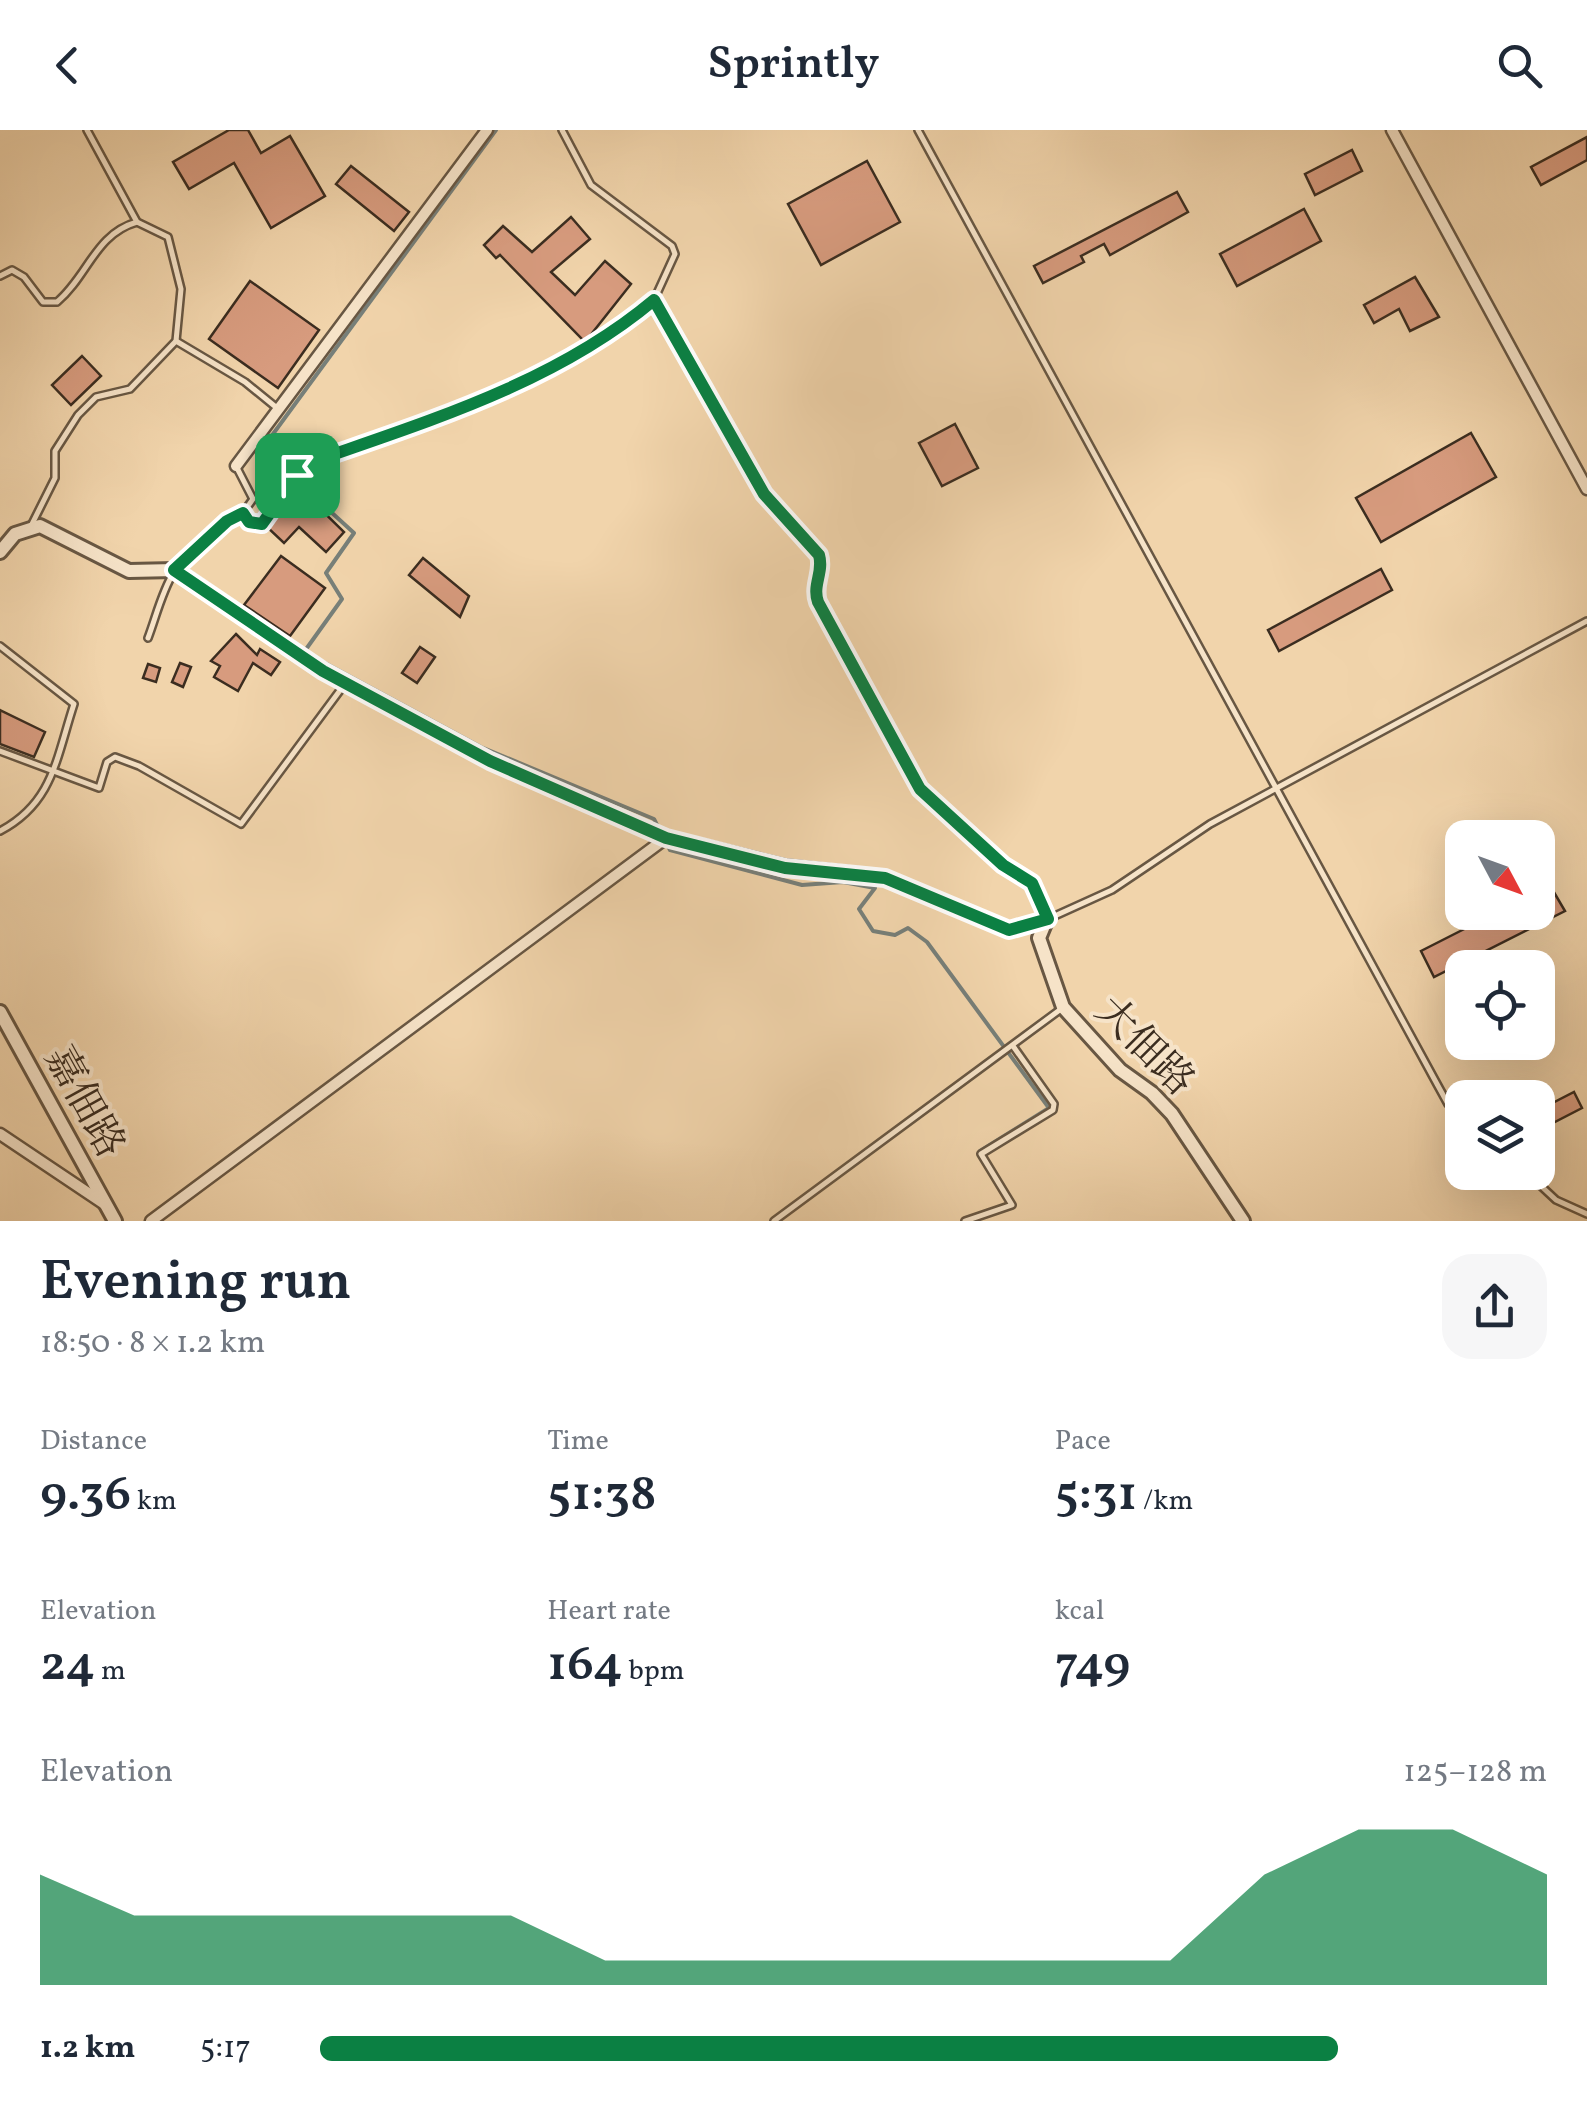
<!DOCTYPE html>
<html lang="en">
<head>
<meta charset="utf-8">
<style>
  body { margin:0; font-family:Vollkorn,"Noto Serif TC",serif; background:#f6f6f7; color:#1f2937; height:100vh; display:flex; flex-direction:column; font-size:38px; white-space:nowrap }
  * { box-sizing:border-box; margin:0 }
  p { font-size:32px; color:#747a83 }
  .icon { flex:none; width:55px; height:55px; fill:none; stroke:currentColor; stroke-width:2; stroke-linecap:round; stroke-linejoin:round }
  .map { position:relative; height:1091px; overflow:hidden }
  .details { display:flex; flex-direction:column; background:#fff; flex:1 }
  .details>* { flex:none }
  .needle { width:65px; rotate:131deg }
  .fabs { position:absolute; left:1445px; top:690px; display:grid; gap:20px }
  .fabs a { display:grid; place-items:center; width:110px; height:110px; border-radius:20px; background:#fff; box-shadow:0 10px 40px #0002; font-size:50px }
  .pin { position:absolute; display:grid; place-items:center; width:85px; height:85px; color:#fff; margin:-42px; border-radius:20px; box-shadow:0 5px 15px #0006 }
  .round { display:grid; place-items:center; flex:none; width:105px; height:105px; border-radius:30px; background:#f6f6f7 }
  .head { display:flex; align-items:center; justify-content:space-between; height:170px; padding:0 40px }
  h1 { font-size:55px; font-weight:600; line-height:75px }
  .metrics { display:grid; grid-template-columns:repeat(3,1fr); gap:15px; height:170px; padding:10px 40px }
  .metrics div { display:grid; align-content:center }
  .metrics b { font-size:50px; font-weight:600 }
  .metrics small { font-size:28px; font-weight:400 }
  .metrics p { font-size:28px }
  .chart { height:280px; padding:20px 40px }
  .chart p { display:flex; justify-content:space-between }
  .chart svg { width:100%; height:180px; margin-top:10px; fill:#0b8043; opacity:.7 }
  ul { padding:0 40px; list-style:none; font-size:32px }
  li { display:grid; grid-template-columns:160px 120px 1fr; align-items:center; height:75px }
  li i { height:25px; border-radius:12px; background:#0b8043 }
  header { display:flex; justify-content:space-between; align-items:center; height:130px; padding:0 40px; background:#fff; font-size:45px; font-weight:600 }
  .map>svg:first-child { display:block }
</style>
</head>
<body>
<header><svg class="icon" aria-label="back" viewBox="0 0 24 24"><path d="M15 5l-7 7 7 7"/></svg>Sprintly<svg class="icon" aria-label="search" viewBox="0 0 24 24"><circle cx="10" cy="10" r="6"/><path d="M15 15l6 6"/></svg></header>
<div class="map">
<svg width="1587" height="1091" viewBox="0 0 1587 1091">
  <rect width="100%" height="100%" fill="#f1d4ab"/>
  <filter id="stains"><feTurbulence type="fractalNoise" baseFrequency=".002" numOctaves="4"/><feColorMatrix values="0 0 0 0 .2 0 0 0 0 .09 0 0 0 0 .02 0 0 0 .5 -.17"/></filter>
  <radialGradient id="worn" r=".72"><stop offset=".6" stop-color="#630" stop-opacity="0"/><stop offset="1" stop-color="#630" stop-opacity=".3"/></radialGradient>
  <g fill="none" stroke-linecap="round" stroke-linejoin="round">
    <g stroke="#777f79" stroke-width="4">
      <polyline points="304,522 342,469 326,443 354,403 262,319 496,0"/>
      <polyline points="312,526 481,617 654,689 659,699"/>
      <polyline points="666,712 670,720 802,755 843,752 875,758 859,779 873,801 895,805 908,798 927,812 1049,978 980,1021"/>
    </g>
  </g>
  <g fill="#d79b7e" stroke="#3b2d20" stroke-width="2.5">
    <polygon points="229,0 248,0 261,23 290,6 325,66 271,98 234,33 189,59 173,32"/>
    <polygon points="1587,7 1587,30 1541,55 1531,37"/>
    <polygon points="1352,20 1362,41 1315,65 1305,44"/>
    <polygon points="867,31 900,92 821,135 788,74"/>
    <polygon points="351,36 409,82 394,101 336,54"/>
    <polygon points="1177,62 1188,82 1110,125 1104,114 1081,126 1084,132 1043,153 1034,136"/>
    <polygon points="1304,79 1321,111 1237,156 1220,124"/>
    <polygon points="571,87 590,109 551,142 575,165 605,131 631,154 585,212 500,125 496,128 484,115 503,96 532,122"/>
    <polygon points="1415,147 1439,187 1410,201 1399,179 1374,193 1364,175"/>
    <polygon points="250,151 319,200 278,258 209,209"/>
    <polygon points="82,226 101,246 71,275 52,255"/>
    <polygon points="955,294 978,338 942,356 919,313"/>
    <polygon points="1471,303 1496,347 1381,412 1356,368"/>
    <polygon points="300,359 344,402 326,422 299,397 284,413 267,397"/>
    <polygon points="281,426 325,458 290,506 244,475"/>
    <polygon points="423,428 469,466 460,487 409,445"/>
    <polygon points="1381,439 1392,460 1279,521 1268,500"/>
    <polygon points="236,504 257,525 260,519 280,532 271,545 253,533 238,561 214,547 220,536 211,531"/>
    <polygon points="420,517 435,527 417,553 402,543"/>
    <polygon points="180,533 191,537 183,557 172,552"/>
    <polygon points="148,534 160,538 156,552 143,548"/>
    <polygon points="0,580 45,602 34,627 0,614"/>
    <polygon points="1538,735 1565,781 1434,847 1421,821 1480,791 1476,782 1538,782"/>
    <polygon points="1574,962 1582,978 1547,996 1539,980"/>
  </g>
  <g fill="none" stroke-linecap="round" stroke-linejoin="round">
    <defs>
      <g id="service">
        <path d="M562,0L591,55L672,116L675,124L654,170L764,364L819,425C824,442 812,455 818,471L919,659L1003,735L1032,753L1048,789L1112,760L1210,694L1587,491"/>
        <polyline points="918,0 1437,954 1448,974 1462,986"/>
        <path d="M0,146L12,140L24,147L43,172H57C88,146 95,104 137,92"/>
        <polyline points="176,211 245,252 277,278"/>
        <polyline points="243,383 249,393 262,394 297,345 326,327 570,232 611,206 654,170"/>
        <polyline points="31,396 55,348 55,321 78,285 96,267 130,259 176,211 181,159 168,107 137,92 87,0"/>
        <path d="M148,508C156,487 162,461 174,442C192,412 235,398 253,369L236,336"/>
        <path d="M0,516L74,574C56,629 53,673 0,701"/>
        <polyline points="0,621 99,658 107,632 115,627 139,636 241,694 344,555"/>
        <polyline points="1526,1042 1556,1070 1587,1084"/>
        <polyline points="774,1091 1061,879"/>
        <polyline points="965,1091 1012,1075 981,1024 1053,980 1054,974 1013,916"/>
      </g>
      <g id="minor">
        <polyline points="1392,0 1587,359"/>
        <polyline points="236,336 487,0"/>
        <polyline points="0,1004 106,1075"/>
        <polyline points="151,1091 666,708"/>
      </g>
      <g id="tertiary">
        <polyline points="0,422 15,404 40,396 129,441 175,440 323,541 490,631 666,708 785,737 885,748 1009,800 1048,789"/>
        <polyline points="1046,791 1039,808 1063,877 1120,940 1152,963 1172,984 1243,1091"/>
        <polyline points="0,882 115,1091"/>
      </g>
    </defs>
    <use href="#service" stroke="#685743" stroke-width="10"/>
    <use href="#minor" stroke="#685743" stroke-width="15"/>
    <use href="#tertiary" stroke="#685743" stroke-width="18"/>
    <use href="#service" stroke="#f6e3c8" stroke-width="5"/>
    <use href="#minor" stroke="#f6e3c8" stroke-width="10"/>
    <use href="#tertiary" stroke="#f6e3c8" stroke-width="12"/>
  </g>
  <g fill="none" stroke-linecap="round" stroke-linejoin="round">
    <defs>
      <path id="route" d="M654,170L764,364L819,425C824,442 812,455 818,472L920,659L1003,735L1032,753L1048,789L1009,800L885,748L785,738L666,708L490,631L323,541L174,440L227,391L243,383L249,392L262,394L297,345L326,327C441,287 560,249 654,170Z"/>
    </defs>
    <use href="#route" stroke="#fff" stroke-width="20"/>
    <use href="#route" stroke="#0b8043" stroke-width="12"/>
  </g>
  <g text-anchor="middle" stroke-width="8" stroke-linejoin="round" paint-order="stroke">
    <g font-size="40" fill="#3b2d20" stroke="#f6e3c8">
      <text transform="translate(1146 915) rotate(45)" y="14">大佃路</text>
      <text transform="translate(86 971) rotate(61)" y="14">嘉佃路</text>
    </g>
  </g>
  <rect width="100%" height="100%" filter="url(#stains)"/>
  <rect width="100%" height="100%" fill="url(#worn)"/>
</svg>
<div class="fabs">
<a><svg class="needle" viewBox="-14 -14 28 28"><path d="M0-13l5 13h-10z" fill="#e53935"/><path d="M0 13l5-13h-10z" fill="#747a83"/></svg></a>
<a><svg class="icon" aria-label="locate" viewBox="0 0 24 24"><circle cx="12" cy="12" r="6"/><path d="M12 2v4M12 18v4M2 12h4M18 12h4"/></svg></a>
<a><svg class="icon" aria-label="layers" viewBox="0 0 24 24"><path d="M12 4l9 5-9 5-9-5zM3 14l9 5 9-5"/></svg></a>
</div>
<div class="pin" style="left:297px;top:345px;background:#1e9e55"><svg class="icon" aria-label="arrive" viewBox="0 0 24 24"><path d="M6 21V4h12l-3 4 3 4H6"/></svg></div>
</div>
<section class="details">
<div class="head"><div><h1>Evening run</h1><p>18:50 · 8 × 1.2 km</p></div><a class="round"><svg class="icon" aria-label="share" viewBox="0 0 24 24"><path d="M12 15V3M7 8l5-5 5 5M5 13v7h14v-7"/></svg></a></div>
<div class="metrics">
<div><p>Distance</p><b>9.36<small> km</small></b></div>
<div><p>Time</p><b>51:38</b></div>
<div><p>Pace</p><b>5:31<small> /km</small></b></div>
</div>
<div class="metrics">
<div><p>Elevation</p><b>24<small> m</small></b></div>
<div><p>Heart rate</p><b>164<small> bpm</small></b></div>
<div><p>kcal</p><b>749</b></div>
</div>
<div class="chart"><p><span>Elevation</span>125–128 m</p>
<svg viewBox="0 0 160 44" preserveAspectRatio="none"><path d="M0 44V17L10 27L20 27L30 27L40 27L50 27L60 38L70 38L80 38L90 38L100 38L110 38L120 38L130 17L140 6L150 6L160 17V44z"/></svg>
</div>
<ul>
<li><b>1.2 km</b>5:17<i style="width:83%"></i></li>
</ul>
</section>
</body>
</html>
